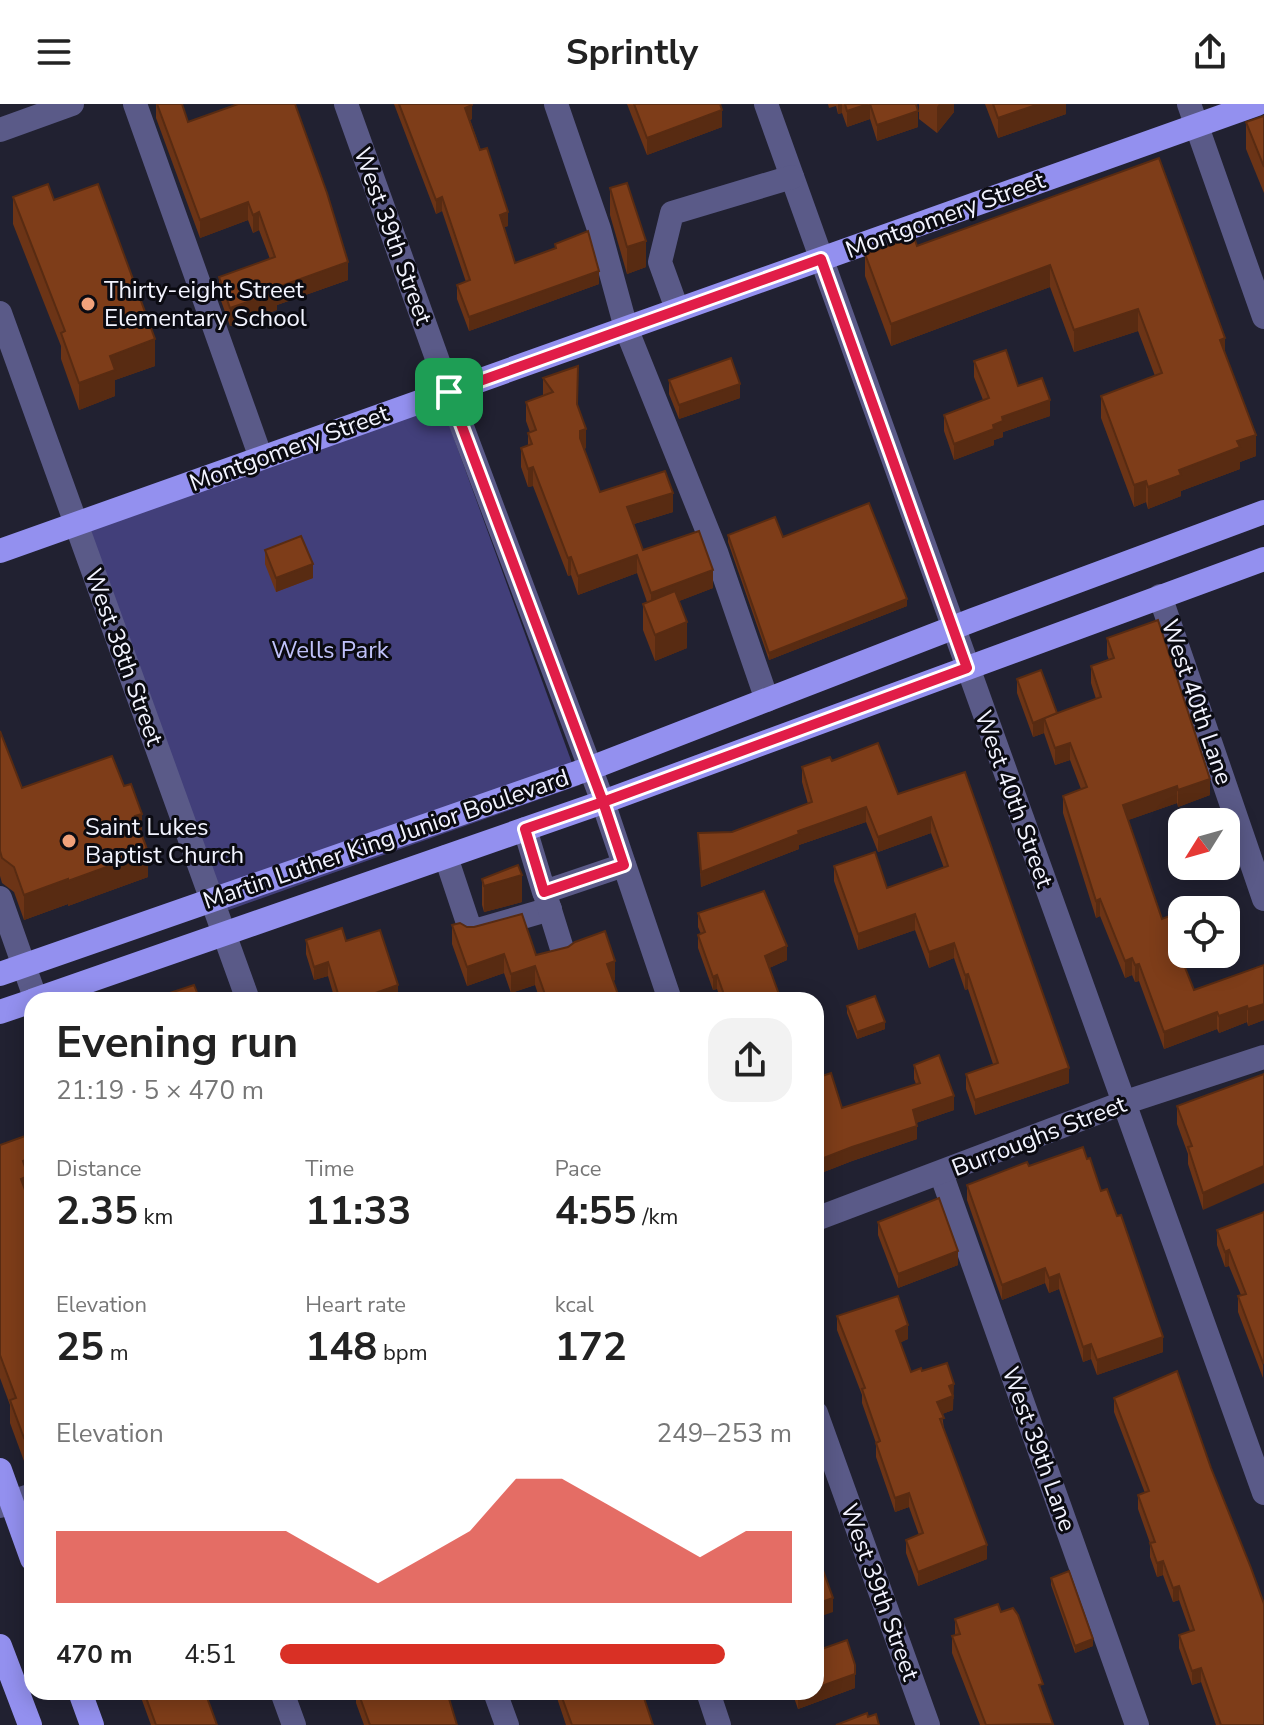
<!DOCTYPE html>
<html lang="en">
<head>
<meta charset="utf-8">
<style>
  body { margin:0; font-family:"Nunito Sans",sans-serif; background:#f2f2f2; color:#222; height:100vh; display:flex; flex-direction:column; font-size:30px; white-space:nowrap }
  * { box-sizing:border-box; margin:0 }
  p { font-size:26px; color:#767676 }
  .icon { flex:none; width:44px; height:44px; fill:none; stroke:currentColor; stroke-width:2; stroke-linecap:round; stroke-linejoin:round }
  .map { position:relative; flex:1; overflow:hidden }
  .details { position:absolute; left:24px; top:888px; width:800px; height:708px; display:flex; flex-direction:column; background:#fff; border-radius:24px; box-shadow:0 4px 20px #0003 }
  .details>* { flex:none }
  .needle { width:52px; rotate:233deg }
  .fabs { position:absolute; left:1168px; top:704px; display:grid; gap:16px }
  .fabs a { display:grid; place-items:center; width:72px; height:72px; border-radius:16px; background:#fff; box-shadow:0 4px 20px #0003; font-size:40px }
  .pin { position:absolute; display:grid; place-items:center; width:68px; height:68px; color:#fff; margin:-34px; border-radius:16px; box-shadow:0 4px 12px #0006 }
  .round { display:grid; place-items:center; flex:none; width:84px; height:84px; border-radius:24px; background:#f2f2f2 }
  .overview { display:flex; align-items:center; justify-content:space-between; height:136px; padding:0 32px }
  h1 { font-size:44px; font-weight:700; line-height:60px }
  .metrics { display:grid; grid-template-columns:repeat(3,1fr); gap:12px; height:136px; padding:8px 32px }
  .metrics div { display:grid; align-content:center }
  .metrics b { font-size:40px; font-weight:700 }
  .metrics small { font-size:22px; font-weight:400 }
  .metrics p { font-size:22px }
  .chart { height:224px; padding:16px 32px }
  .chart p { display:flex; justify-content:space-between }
  .chart svg { width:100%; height:144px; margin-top:8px; fill:#d93025; opacity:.7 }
  ul { padding:0 32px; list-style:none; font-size:26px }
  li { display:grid; grid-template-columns:128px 96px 1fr; align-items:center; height:60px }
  li i { height:20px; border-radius:10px; background:#d93025 }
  header { display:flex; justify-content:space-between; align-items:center; height:104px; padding:0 32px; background:#fff; font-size:36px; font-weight:700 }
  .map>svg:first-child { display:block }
</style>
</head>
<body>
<header><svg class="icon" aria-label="menu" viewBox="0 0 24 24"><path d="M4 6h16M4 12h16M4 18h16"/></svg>Sprintly<svg class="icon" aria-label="share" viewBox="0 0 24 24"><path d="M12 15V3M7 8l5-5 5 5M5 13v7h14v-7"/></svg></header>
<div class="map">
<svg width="1264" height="1621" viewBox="0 0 1264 1621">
  <rect width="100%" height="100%" fill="#212131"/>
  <polygon fill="#423f7a" points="441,299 580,681 223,808 86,425"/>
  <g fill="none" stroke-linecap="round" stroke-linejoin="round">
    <g stroke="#5a5a88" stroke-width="24">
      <polyline points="135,0 261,354"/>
      <polyline points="346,0 449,288 603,698 670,896"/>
      <polyline points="556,0 599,125 626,224 716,448 767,596"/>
      <polyline points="766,0 1264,1389"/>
      <polyline points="1189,0 1264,213"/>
      <polyline points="0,26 72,0"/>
      <polyline points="677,205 660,158 672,109 792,73"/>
      <polyline points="0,209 248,896"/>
      <polyline points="1160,492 1264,795"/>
      <polyline points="525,725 544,788 624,761"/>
      <polyline points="446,753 471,828 550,805"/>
      <polyline points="545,790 563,848"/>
      <polyline points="0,794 36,896"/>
      <polyline points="941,1069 1137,1621"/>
      <polyline points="816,1115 1123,999 1264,953"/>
      <polyline points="816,1309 928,1621"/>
      <polyline points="0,1402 32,1391"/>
      <polyline points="282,1588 294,1621"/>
      <polyline points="495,1588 507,1621"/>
      <polyline points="708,1588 719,1621"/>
    </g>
    <g stroke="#9390ef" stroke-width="24">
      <polyline points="0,447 1257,0"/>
      <polyline points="0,870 591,664 973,516 1264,408"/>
      <polyline points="34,896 603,698 1264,455"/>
      <polyline points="0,908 32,897"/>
      <polyline points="0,1366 32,1455"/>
      <polyline points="0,1542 30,1621"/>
      <polyline points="80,1588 92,1621"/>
    </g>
  </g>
  <g fill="#6c3416">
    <polygon points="156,0 182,0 188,18 348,176 277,201 277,206 230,222 219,191 219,173 270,155 259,126 253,129 248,116 200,134 156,14"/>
    <polygon points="394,0 472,0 472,15 470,16 508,122 504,123 515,159 555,144 555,140 599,180 469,227 457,195 457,181 466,178 442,107 436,110"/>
    <polygon points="627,0 720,0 722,23 647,51"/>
    <polygon points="828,0 916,0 918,23 877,37 870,15 847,23 842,9 838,10 836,2 829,4"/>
    <polygon points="919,0 954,0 954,8 937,29 919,15"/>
    <polygon points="985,0 1066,0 1066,10 998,34"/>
    <polygon points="1264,12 1264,89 1246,45 1246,18"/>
    <polygon points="1159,54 1225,249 1256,352 1240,358 1240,365 1181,387 1181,392 1148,405 1146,398 1134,403 1101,314 1101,292 1155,272 1138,227 1074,248 1050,183 891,242 865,172 865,150 917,142"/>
    <polygon points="610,84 646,163 627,170 610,111"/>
    <polygon points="13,93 54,96 155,262 115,276 115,292 79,306 61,255 61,242 13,120"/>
    <polygon points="974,257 1018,282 1050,312 1003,328 1003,333 994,336 994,341 954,356 944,327 944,311 983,296 974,273"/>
    <polygon points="543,274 577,301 586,344 584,345 600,388 673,408 634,420 643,446 713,484 679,497 687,544 655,557 643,526 643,500 647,498 637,469 578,491 571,471 568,472 533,382 528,383 521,363 521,344 528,342 528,329 530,328 526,317 526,298 543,292"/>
    <polygon points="669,276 740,294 679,315 669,290"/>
    <polygon points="728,431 783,433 907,502 769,556 728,438"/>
    <polygon points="265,446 313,474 276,488 265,460"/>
    <polygon points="1107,534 1210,691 1178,703 1177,699 1128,716 1162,815 1192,850 1192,857 1184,860 1194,886 1264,861 1264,916 1248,922 1247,918 1219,929 1217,925 1164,945 1139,877 1135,878 1132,871 1125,874 1100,812 1096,814 1063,709 1063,692 1081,685 1070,656 1055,661 1044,629 1033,633 1017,589 1017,575 1057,609 1096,595 1091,579 1091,562 1109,556 1107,551"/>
    <polygon points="0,627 22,684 142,732 148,773 68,802 68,800 24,816 14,788 2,779 0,772"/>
    <polygon points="832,657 898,690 965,668 1069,979 975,1011 966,985 966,970 993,960 968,885 965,886 954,854 929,864 915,826 858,846 834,777 834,762 887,784 944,764 931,729 878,748 866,718 799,741 799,745 701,783 698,729 732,728 808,700 802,678 802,663"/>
    <polygon points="482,775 522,798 484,808 482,801"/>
    <polygon points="698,809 787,856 769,864 781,896 721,896 717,885 713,886 698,844 698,831 701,830 698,823"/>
    <polygon points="452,821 467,823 536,851 615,876 613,877 620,896 540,896 535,881 511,889 504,869 467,882 452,840"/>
    <polygon points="306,836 346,837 398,895 335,896 328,872 314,876 306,850"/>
    <polygon points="847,902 885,925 857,935 847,909"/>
    <polygon points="914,961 954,1006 916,1019 917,1035 852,1057 816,1071 816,974 842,1004 916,980 914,975"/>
    <polygon points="1264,970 1203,1106 1188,1060 1188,1050 1177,1020 1177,1002"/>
    <polygon points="0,1041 28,1078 28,1095 32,1105 32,1354 24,1357 10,1319 10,1301 0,1274"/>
    <polygon points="1029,1062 1101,1087 1163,1248 1097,1271 1091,1255 1083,1258 1059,1185 1049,1189 1045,1179 1002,1196 967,1096 967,1081"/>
    <polygon points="1264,1108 1263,1274 1238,1208 1238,1192 1241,1191 1229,1162 1225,1163 1217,1141 1217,1126"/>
    <polygon points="878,1118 958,1161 898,1184 878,1131"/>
    <polygon points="837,1212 908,1235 900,1238 911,1268 922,1267 954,1294 953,1295 953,1306 942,1310 944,1325 987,1455 918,1482 906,1449 906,1436 919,1431 909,1403 895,1408 876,1353 876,1339 862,1299 862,1291 837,1226"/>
    <polygon points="1114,1294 1264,1621 1216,1621 1201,1578 1192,1581 1179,1544 1179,1531 1190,1527 1179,1496 1173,1498 1163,1471 1157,1473 1150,1453 1150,1439 1138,1405 1138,1391 1145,1389 1114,1308"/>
    <polygon points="1051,1474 1093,1542 1075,1549 1051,1481"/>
    <polygon points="1001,1508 1043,1592 1053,1621 980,1621 952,1549 952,1532 955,1531 955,1515"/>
    <polygon points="855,1570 855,1584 798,1605 792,1588 816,1588"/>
    <polygon points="128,1588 205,1588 217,1621 151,1621 139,1588 129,1592"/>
    <polygon points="356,1588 447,1588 457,1621 364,1621 356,1599"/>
    <polygon points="555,1588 642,1588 653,1621 566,1621"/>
  </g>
  <g fill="#582b12">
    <polygon points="838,0 842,0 842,9 838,10"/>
    <polygon points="870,0 870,15 847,23 847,7"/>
    <polygon points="939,0 954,0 954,8 937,29 937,3"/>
    <polygon points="1039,0 1066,0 1066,10 998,34 998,14"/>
    <polygon points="472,1 472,15 465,17 465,4"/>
    <polygon points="722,6 722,23 647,51 647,34"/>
    <polygon points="918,7 918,23 877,37 877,21"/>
    <polygon points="442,93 442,107 436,110 436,96"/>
    <polygon points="248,98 248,116 200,134 200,116"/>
    <polygon points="259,108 259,126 253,129 253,111"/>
    <polygon points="508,108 508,122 500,125 500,111"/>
    <polygon points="646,137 646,163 627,170 627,143"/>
    <polygon points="348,158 348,176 277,201 277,206 230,222 230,204 275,184"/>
    <polygon points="1050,161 1050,183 891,242 891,220"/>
    <polygon points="599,167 599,180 469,227 469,213"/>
    <polygon points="1138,205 1138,227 1074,248 1074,226"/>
    <polygon points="1225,234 1225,256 1220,236"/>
    <polygon points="155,235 155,262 115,276 115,292 79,306 79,279 110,252"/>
    <polygon points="740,280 740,294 679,315 679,301"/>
    <polygon points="1050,296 1050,312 1003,328 1003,333 994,336 994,341 954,356 954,340 993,321 1002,313"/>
    <polygon points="586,325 586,344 580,346 580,327"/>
    <polygon points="1256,331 1256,352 1240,358 1240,365 1181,387 1181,392 1148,405 1148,383 1179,366 1237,337"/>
    <polygon points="533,363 533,382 528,383 528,365"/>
    <polygon points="1146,377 1146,398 1134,403 1134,381"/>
    <polygon points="673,389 673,408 627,422 627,403"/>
    <polygon points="637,451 637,469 578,491 578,472"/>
    <polygon points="571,453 571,471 568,472 568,454"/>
    <polygon points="313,460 313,474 276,488 276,474"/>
    <polygon points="713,466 713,484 651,508 651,489"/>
    <polygon points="907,495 907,502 769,556 769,549"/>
    <polygon points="687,518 687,544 655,557 655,531"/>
    <polygon points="1044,615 1044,629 1033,633 1033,619"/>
    <polygon points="1070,639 1070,656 1055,661 1055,644"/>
    <polygon points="1210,675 1210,691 1178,703 1178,686"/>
    <polygon points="1177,682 1177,699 1123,718 1123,701"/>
    <polygon points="866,703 866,718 799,741 799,745 701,783 701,768 798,727"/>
    <polygon points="142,710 142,735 135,712"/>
    <polygon points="931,713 931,729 878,748 878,733"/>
    <polygon points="148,748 148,773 68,802 68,777"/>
    <polygon points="522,771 522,798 484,808 484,782"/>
    <polygon points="68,775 68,800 24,816 24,791"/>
    <polygon points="1100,795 1100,812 1096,814 1096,797"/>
    <polygon points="915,810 915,826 858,846 858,830"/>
    <polygon points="954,839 954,854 929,864 929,848"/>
    <polygon points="787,842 787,856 765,866 765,852"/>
    <polygon points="1182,844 1182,850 1192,850 1192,857 1178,863 1178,846"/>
    <polygon points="504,850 504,869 467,882 467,863"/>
    <polygon points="1132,854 1132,871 1125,874 1125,857"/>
    <polygon points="615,857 615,876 607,880 607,860"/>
    <polygon points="328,858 328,872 314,876 314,863"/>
    <polygon points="1139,860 1139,877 1135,878 1135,861"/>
    <polygon points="535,862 535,881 511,889 511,870"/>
    <polygon points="968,870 968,885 965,886 965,871"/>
    <polygon points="717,871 717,885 713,886 713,873"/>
    <polygon points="398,881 398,895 396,896 356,896"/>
    <polygon points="1264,900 1264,916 1248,922 1248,905"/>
    <polygon points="1247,902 1247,918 1219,929 1219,912"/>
    <polygon points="1217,908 1217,925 1164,945 1164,928"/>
    <polygon points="885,918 885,925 857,935 857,928"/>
    <polygon points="1069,964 1069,979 975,1011 975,996"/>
    <polygon points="954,992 954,1006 913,1020 913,1006"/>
    <polygon points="917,1022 917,1035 852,1057 816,1071 816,1057 852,1043"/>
    <polygon points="32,1053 32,1076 28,1078 28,1095 21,1075 23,1057"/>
    <polygon points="1264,1062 1264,1079 1203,1106 1203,1089"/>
    <polygon points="1229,1146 1229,1162 1225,1163 1225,1148"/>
    <polygon points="958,1147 958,1161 898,1184 898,1170"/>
    <polygon points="1045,1164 1045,1179 1002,1196 1002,1181"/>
    <polygon points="1059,1170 1059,1185 1049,1189 1049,1174"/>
    <polygon points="908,1221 908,1235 896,1241 896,1227"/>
    <polygon points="1163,1233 1163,1248 1097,1271 1097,1256"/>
    <polygon points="1091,1240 1091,1255 1083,1258 1083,1243"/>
    <polygon points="954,1280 953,1306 937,1312 937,1298 949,1282"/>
    <polygon points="32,1331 32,1354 24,1357 24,1334"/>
    <polygon points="909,1389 909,1403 895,1408 895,1394"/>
    <polygon points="987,1441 987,1455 918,1482 918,1468"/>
    <polygon points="1163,1457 1163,1471 1157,1473 1157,1459"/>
    <polygon points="1179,1482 1179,1496 1173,1498 1173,1484"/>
    <polygon points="833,1494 833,1508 816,1514 816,1500"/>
    <polygon points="1093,1535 1093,1542 1075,1549 1075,1542"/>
    <polygon points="1201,1564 1201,1578 1192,1581 1192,1567"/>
    <polygon points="855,1570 855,1584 798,1605 798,1591 806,1588 816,1588 816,1584"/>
    <polygon points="129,1588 139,1588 129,1592"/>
  </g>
  <g fill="#7e3d19" stroke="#582b12" stroke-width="2">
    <polygon points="157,0 182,0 188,18 238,0 295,0 327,89 348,158 275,184 277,188 230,204 219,173 275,153 259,108 253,111 248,98 200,116"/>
    <polygon points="399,0 472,0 472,1 465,4 480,46 487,44 508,108 500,111 515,159 556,144 555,140 588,127 599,167 469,213 457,181 470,176 442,93 436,96"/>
    <polygon points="634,0 720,0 722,6 647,34"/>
    <polygon points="845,0 868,0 847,7"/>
    <polygon points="870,0 916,0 918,7 877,21"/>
    <polygon points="993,0 1039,0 998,14"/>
    <polygon points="1264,12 1264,63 1246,18"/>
    <polygon points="1159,54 1225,234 1220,236 1256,331 1237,337 1240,343 1179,366 1181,371 1148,383 1146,377 1134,381 1101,292 1162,269 1138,205 1074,226 1050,161 891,220 865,150 914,133 917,142"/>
    <polygon points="627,79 646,137 627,143 610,84"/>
    <polygon points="48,80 54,96 98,80 155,235 110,252 115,266 79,279 61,229 65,227 13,93"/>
    <polygon points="1006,246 1018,282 1042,274 1050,296 1002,313 1003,317 993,321 994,325 954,340 944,311 989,294 974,257"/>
    <polygon points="731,254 740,280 679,301 669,276"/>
    <polygon points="578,262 577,300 586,325 580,327 580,334 600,388 665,367 673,389 627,403 643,446 699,427 713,466 651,489 637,451 578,472 571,453 568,454 533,363 528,365 521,344 532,340 528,329 536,326 526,298 553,288 543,274"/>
    <polygon points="869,399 907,495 769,549 728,431 775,413 783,433"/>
    <polygon points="301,432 313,460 276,474 265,446"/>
    <polygon points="675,487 687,518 655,531 643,500"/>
    <polygon points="1158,516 1210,675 1178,686 1177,682 1123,701 1162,815 1180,808 1182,813 1182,844 1178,846 1194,886 1264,861 1264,900 1248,905 1247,902 1219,912 1217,908 1164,928 1139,860 1135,861 1132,854 1125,857 1100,795 1096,797 1063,692 1087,683 1070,639 1055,644 1044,614 1101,593 1091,562 1114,554 1107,534"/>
    <polygon points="1041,566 1057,609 1033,619 1017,575"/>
    <polygon points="0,627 22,684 112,652 124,682 131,680 142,710 135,712 148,748 68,777 68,775 24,791 14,763 2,754 0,747"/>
    <polygon points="878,639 898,690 965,668 1069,964 975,996 966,970 998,959 968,870 965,871 954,839 929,848 915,810 858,830 834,762 875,748 887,784 948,762 931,713 878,733 866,703 798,727 799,730 701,768 698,729 732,728 812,698 802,663 830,653 832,657"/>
    <polygon points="518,761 522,771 484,782 482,775"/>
    <polygon points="764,787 787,842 765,852 781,896 726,896 717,871 713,873 698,831 705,828 698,809"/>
    <polygon points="522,810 536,851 568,843 575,838 605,827 615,857 607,860 620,896 547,896 535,862 511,870 504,850 467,863 452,821 460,819 467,823 474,823"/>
    <polygon points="342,824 346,837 380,826 398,881 356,896 340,896 328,858 314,863 306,836"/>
    <polygon points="194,881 200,896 159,896 158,893"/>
    <polygon points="875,892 885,918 857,928 847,902"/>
    <polygon points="939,951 954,992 913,1006 917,1022 852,1043 816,1057 816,974 831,969 842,1004 920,979 914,961"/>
    <polygon points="1264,970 1264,1062 1203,1089 1188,1043 1192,1042 1177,1002"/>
    <polygon points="25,1032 32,1053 23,1057 28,1072 21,1075 32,1105 32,1331 24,1334 10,1296 16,1294 0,1251 0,1041"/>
    <polygon points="1083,1043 1087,1055 1090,1054 1101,1087 1107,1085 1117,1112 1121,1111 1163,1233 1097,1256 1091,1240 1083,1243 1059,1170 1049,1174 1045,1164 1002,1181 967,1081 1027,1058 1029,1062"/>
    <polygon points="939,1094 958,1147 898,1170 878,1118"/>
    <polygon points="1264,1108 1264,1258 1263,1259 1238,1192 1246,1190 1229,1146 1225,1148 1217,1126"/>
    <polygon points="898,1192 908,1221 896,1227 911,1268 921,1264 922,1267 947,1259 954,1280 949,1282 953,1292 937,1298 944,1314 940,1315 987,1441 918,1468 906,1436 923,1429 909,1389 895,1394 876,1339 880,1337 862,1285 865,1284 837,1212"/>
    <polygon points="1177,1267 1211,1364 1251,1464 1264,1500 1264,1621 1221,1621 1201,1564 1192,1567 1179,1531 1194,1526 1179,1482 1173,1484 1163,1457 1157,1459 1150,1439 1155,1438 1138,1391 1149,1387 1114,1294"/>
    <polygon points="816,1447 833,1494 816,1500"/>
    <polygon points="1069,1467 1093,1535 1075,1542 1051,1474"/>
    <polygon points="998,1500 1001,1508 1013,1504 1018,1511 1043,1580 1039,1581 1053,1620 986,1621 952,1532 960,1530 955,1515"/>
    <polygon points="847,1536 855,1561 855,1570 816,1584 816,1547"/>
    <polygon points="144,1588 205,1588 217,1621 156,1621"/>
    <polygon points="358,1588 447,1588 457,1621 370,1621"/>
    <polygon points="560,1588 642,1588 653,1621 572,1621"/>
    <polygon points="867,1609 868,1613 876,1610 879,1621 836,1621"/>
  </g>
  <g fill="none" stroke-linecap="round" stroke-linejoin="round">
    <defs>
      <polyline id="route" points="449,288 603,698 525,725 544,788 624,761 603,698 967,564 821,155 449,288"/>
    </defs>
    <use href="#route" stroke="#fff" stroke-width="16"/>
    <use href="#route" stroke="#e11d48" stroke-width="10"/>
  </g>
  <g fill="#f1a27b" stroke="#0b0b12" stroke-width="3">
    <circle cx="88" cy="200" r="8"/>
    <circle cx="69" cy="737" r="8"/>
  </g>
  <g text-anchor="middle" stroke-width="6" stroke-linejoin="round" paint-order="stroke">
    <g font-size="24" fill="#f3f4ff" stroke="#0b0b12">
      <text transform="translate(945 111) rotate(-20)" y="8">Montgomery Street</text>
      <text transform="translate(393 132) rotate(70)" y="8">West 39th Street</text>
      <text transform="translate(289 344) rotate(-20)" y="8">Montgomery Street</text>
      <text transform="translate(124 553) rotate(70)" y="8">West 38th Street</text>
      <text transform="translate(1197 598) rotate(71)" y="8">West 40th Lane</text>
      <text transform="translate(1014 695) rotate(70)" y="8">West 40th Street</text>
      <text transform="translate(386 735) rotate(-19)" y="8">Martin Luther King Junior Boulevard</text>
      <text transform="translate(1039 1032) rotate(-21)" y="8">Burroughs Street</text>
      <text transform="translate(1039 1345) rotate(70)" y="8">West 39th Lane</text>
      <text transform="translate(880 1488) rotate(70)" y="8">West 39th Street</text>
    </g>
    <g font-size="24" fill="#f3f4ff" stroke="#0b0b12" text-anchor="start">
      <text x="104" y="194">Thirty-eight Street<tspan x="104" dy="28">Elementary School</tspan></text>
      <text x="85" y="731">Saint Lukes<tspan x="85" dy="28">Baptist Church</tspan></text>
    </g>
    <g font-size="24" fill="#c0c2fa" stroke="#0b0b12">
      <text x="330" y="554">Wells Park</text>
    </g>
  </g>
</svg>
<div class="fabs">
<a><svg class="needle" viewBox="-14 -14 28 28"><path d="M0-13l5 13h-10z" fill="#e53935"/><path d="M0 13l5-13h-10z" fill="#767676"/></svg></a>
<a><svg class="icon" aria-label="locate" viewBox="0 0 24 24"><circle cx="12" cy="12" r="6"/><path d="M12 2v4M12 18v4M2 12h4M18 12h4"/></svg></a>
</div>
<div class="pin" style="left:449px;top:288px;background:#1e9e55"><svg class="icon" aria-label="arrive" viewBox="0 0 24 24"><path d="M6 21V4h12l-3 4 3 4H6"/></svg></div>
<section class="details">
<div class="overview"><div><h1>Evening run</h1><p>21:19 · 5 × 470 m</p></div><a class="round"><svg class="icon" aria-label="share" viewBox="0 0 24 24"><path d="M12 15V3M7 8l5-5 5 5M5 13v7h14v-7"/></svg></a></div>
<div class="metrics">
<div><p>Distance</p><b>2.35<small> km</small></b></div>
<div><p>Time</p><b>11:33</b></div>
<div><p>Pace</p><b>4:55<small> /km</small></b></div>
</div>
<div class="metrics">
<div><p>Elevation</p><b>25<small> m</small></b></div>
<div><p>Heart rate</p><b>148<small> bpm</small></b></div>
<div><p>kcal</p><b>172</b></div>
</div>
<div class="chart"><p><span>Elevation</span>249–253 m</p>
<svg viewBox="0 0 160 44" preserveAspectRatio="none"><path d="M0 44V22L10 22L20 22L30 22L40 22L50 22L60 30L70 38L80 30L90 22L100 6L110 6L120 14L130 22L140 30L150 22L160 22V44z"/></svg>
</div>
<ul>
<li><b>470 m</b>4:51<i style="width:87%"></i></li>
</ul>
</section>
</div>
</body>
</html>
